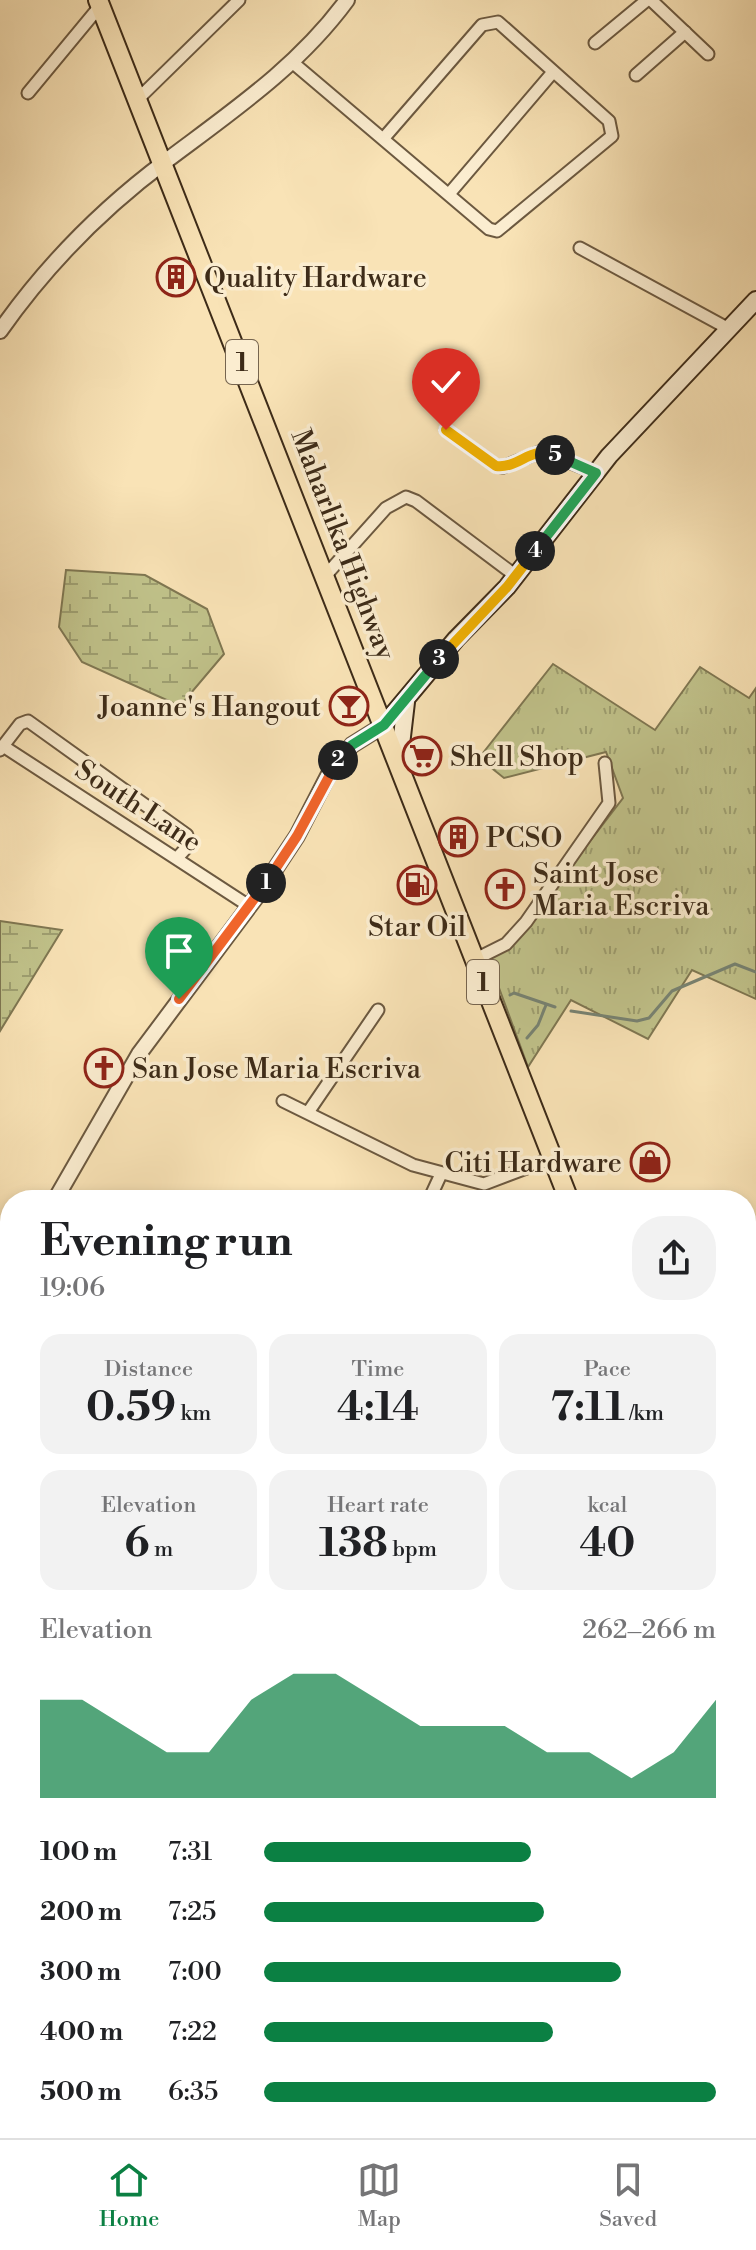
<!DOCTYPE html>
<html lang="en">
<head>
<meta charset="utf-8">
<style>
  body { margin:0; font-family:"Libre Bodoni",serif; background:#f2f2f2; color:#202124; height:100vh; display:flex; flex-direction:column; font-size:30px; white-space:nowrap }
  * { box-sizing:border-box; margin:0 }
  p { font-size:26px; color:#757577 }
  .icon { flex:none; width:44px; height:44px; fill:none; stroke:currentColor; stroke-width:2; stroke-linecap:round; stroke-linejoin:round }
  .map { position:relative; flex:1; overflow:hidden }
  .drawer { position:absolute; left:0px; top:1190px; width:756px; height:948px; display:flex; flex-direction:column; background:#fff; border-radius:32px 32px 0 0; box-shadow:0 4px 12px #0003 }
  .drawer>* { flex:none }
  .pin { position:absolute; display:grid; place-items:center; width:68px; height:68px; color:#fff; margin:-82px -34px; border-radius:50% 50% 50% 0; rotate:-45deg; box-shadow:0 0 8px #0007 }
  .pin .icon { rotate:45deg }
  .km { position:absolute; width:40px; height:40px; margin:-20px; border-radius:50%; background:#222; color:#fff; font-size:22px; line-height:40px; text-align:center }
  .round { display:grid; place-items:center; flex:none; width:84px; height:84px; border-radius:32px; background:#f2f2f2 }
  .overview { display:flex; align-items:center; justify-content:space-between; height:136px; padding:0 40px }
  h1 { font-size:44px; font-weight:800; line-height:60px }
  .metrics { display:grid; grid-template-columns:repeat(3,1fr); gap:12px; height:136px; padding:8px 40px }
  .metrics div { display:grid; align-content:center; border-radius:20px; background:#f2f2f2; text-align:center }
  .metrics b { font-size:40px; font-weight:800 }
  .metrics small { font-size:22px; font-weight:400 }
  .metrics p { font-size:22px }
  .chart { height:224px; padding:16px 40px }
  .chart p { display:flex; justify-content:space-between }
  .chart svg { width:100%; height:144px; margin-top:8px; fill:#0b8043; opacity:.7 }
  ul { padding:0 40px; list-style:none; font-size:26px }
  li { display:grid; grid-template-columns:128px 96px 1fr; align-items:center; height:60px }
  li i { height:20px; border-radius:10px; background:#0b8043 }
  .tab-bar { display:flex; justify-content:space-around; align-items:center; height:112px; border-top:2px solid #e0e0e0; background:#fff; font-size:22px; color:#757577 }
  .tab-bar a { display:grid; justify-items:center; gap:4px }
  .tab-bar .on { color:#0b8043 }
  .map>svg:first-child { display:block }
</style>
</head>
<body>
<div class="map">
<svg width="756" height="2138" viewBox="0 0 756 2138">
  <defs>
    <pattern id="grass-tufts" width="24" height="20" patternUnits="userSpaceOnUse" patternTransform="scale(2)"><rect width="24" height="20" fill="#c1c38b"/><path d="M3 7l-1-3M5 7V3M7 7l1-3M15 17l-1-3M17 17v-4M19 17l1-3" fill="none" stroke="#9e9f71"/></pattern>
    <pattern id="wetland-marsh" width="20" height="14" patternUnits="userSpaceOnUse" patternTransform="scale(2)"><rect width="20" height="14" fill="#c1c38b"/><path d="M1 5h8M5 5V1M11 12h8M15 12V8" fill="none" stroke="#9e9f71"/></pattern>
  </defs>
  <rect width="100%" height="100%" fill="#f9e3b6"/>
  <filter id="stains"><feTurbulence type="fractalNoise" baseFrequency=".0025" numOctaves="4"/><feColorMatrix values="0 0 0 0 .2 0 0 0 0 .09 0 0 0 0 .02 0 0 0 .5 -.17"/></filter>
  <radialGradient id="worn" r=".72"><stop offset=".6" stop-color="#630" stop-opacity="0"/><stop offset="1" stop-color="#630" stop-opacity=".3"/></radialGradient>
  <polygon fill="url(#grass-tufts)" stroke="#7f7752" stroke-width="2" points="553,664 655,730 700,667 749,698 756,688 756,999 692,970 648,1039 571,1000 528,1067 488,958 511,944 623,798 606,752 504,778 479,758"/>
  <g fill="url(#wetland-marsh)" stroke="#7f7752" stroke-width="2">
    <polygon points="66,570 145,575 207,609 224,654 180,706 82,662 59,627"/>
    <polygon points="0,921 62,930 0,1031"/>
    <polygon points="0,1711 6,1711 10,1776 0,1846"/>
    <polygon points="62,2128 109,2128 108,2138 64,2138"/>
    <polygon points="229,2128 310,2128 305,2138 228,2138"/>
  </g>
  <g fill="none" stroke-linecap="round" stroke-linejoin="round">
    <g stroke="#778373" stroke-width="3">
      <polyline points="510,995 514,993 555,1007"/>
      <polyline points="571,1011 637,1021 649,1018 672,991 735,964 756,972"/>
      <polyline points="527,1038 538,1025 546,1005"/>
    </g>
    <defs>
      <g id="minor">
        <polyline points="651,0 708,54"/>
        <polyline points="595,43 647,0"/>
        <polyline points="292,62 489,229 497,231 612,136 609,121 498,22 482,25 383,139"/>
        <polyline points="636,75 685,32"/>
        <polyline points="28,93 100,6"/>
        <polyline points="137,100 239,0"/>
        <polyline points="449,194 553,72"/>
        <polyline points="580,248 729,329"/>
        <polyline points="446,430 496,466 503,467 542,451 596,473"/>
        <polyline points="326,575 386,508 406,497 416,501 516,576"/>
        <polyline points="3,746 249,906"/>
        <polyline points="0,750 20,724 28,721 187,835 188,846 178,857"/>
        <polyline points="474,960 506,944 526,922 609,803 605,763"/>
        <polyline points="283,1101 413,1165 484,1184 553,1158"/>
        <polyline points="309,1111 378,1010"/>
        <polyline points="429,1200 441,1174"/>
        <polyline points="0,1435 10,1439"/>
        <polyline points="0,1475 10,1480"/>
        <polyline points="746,1551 756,1539"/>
        <polyline points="746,1737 756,1740"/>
        <polyline points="746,1794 756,1798"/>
        <polyline points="746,1902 756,1904"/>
        <polyline points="746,1976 756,1959"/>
        <polyline points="650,2138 655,2128"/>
      </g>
      <g id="tertiary">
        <path d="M0,331C45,267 103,208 166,161C231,112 298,67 347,0"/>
        <polyline points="55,1200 139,1054 260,892 297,836 331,770 352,745 384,725"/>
        <polyline points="0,1310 10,1289"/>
      </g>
      <g id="secondary">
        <polyline points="384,725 456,639 507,587 609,456 756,300"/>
        <polyline points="399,762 406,702"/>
      </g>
      <g id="primary">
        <polyline points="98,0 569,1200"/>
        <polyline points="746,1565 750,1567"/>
        <polyline points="558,2138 561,2128"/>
      </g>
    </defs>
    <use href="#minor" stroke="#6c5940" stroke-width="15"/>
    <use href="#tertiary" stroke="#6c5940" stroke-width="18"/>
    <use href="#secondary" stroke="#3d2b18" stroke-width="20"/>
    <use href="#primary" stroke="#3d2b18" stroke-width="22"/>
    <use href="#minor" stroke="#fbedd0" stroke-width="11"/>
    <use href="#tertiary" stroke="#fbedd0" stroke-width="14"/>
    <use href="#secondary" stroke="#fbedd0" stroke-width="16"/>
    <use href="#primary" stroke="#f9e3b6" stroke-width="18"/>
  </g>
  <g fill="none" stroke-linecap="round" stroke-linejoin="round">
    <defs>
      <polyline id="split-1" points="179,999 266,883"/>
      <polyline id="split-2" points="266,883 297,836 338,760"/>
      <polyline id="split-3" points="338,760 352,745 384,725 439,659"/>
      <polyline id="split-4" points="439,659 507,587 535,551"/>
      <polyline id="split-5" points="535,551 596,473 555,455"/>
      <path id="split-6" d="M446,430L496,466C519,469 531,445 555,455"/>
    </defs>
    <use href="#split-1" stroke="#fff" stroke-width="16"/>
    <use href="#split-2" stroke="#fff" stroke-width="16"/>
    <use href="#split-3" stroke="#fff" stroke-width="16"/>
    <use href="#split-4" stroke="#fff" stroke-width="16"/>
    <use href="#split-5" stroke="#fff" stroke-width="16"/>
    <use href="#split-6" stroke="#fff" stroke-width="16"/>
    <use href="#split-1" stroke="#f0652b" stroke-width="10"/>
    <use href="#split-2" stroke="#f0652b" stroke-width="10"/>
    <use href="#split-3" stroke="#22a559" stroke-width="10"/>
    <use href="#split-4" stroke="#f5b400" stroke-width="10"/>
    <use href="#split-5" stroke="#22a559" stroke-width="10"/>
    <use href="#split-6" stroke="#f5b400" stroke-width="10"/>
  </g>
  <defs>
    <symbol id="building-ring" viewBox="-11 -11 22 22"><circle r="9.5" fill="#fbedd0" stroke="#8f2418" stroke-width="1.5"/><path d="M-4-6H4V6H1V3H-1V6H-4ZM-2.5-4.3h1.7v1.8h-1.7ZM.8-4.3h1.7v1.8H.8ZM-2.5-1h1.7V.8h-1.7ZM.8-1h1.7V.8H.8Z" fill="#8f2418"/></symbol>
    <symbol id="bar-ring" viewBox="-11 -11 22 22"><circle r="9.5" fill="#fbedd0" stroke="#8f2418" stroke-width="1.5"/><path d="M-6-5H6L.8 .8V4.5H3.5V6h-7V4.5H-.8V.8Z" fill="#8f2418"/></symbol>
    <symbol id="supermarket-ring" viewBox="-11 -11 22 22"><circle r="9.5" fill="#fbedd0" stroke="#8f2418" stroke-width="1.5"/><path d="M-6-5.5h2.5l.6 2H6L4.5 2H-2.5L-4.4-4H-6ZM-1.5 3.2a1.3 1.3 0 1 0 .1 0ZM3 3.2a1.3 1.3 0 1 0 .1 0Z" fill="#8f2418"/></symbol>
    <symbol id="fuel-ring" viewBox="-11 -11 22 22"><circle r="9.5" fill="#fbedd0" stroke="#8f2418" stroke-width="1.5"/><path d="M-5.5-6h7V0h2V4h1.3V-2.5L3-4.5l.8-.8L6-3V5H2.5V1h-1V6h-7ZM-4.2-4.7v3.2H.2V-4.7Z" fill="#8f2418"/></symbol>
    <symbol id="church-ring" viewBox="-11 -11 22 22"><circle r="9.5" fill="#fbedd0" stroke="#8f2418" stroke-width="1.5"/><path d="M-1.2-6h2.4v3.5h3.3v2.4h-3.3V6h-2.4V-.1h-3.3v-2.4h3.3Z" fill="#8f2418"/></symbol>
    <symbol id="shop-ring" viewBox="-11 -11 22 22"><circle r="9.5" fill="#fbedd0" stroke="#8f2418" stroke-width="1.5"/><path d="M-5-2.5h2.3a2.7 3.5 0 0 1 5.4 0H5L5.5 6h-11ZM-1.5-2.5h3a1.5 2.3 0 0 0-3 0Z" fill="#8f2418"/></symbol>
  </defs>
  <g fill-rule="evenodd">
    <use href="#building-ring" x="154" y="255" width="44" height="44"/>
    <use href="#bar-ring" x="327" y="684" width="44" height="44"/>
    <use href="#supermarket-ring" x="400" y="734" width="44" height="44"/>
    <use href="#building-ring" x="436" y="815" width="44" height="44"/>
    <use href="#fuel-ring" x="395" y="863" width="44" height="44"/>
    <use href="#church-ring" x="483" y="867" width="44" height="44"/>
    <use href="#church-ring" x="82" y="1046" width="44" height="44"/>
    <use href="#shop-ring" x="628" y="1140" width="44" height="44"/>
  </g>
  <g text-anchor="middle" stroke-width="7" stroke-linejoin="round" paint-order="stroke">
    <g fill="#fbedd0" stroke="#76654f" stroke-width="2">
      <rect x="226" y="340" width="32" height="44" rx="6"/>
      <rect x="467" y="960" width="32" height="44" rx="6"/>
    </g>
    <g font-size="26" font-weight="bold" fill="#3d2b18">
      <text x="242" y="371">1</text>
      <text x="483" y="991">1</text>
    </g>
    <g font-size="28" fill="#3d2b18" stroke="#fbedd0" text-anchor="start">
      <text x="204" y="287">Quality Hardware</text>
      <text x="321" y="716" text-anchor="end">Joanne's Hangout</text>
      <text x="450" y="766">Shell Shop</text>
      <text x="486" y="847">PCSO</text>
      <text x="533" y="883">Saint Jose<tspan x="533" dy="32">Maria Escriva</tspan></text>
      <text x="417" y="936" text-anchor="middle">Star Oil</text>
      <text x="132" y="1078">San Jose Maria Escriva</text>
      <text x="622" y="1172" text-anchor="end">Citi Hardware</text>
    </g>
    <g font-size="28" fill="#3d2b18" stroke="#fbedd0">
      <text transform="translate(344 544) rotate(69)" y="10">Maharlika Highway</text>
      <text transform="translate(139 805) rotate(33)" y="10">South Lane</text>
    </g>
  </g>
  <rect width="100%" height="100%" filter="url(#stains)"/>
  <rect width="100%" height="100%" fill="url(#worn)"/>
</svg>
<div class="pin" style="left:179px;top:999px;background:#1e9e55"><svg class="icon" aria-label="arrive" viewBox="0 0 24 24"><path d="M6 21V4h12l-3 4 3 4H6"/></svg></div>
<div class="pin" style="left:446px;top:430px;background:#d93025"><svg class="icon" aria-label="check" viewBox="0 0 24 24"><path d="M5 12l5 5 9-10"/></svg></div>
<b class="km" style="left:266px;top:883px">1</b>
<b class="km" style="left:338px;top:760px">2</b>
<b class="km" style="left:439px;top:659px">3</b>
<b class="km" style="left:535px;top:551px">4</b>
<b class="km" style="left:555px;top:455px">5</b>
<section class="drawer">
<div class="overview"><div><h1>Evening run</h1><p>19:06</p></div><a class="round"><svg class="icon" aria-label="share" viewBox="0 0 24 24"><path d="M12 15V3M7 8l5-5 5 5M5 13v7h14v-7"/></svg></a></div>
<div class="metrics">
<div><p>Distance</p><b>0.59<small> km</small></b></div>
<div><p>Time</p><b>4:14</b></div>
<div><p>Pace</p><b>7:11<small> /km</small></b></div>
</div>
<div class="metrics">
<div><p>Elevation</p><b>6<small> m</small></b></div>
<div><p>Heart rate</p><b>138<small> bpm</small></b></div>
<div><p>kcal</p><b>40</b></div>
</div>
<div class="chart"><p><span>Elevation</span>262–266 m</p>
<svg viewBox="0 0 160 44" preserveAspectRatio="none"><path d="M0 44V14L10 14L20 22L30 30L40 30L50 14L60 6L70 6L80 14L90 22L100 22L110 22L120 30L130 30L140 38L150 30L160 14V44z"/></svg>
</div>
<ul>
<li><b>100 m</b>7:31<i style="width:59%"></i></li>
<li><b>200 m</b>7:25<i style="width:62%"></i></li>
<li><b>300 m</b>7:00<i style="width:79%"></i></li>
<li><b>400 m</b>7:22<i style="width:64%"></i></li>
<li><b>500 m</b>6:35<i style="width:100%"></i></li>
</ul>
</section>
</div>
<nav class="tab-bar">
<a class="on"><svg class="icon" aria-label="home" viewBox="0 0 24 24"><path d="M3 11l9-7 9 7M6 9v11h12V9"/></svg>Home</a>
<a><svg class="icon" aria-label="map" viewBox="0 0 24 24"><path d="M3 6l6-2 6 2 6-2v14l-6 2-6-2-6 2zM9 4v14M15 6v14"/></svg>Map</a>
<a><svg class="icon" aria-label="saved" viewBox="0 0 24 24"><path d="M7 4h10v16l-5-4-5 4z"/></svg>Saved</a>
</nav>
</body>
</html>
